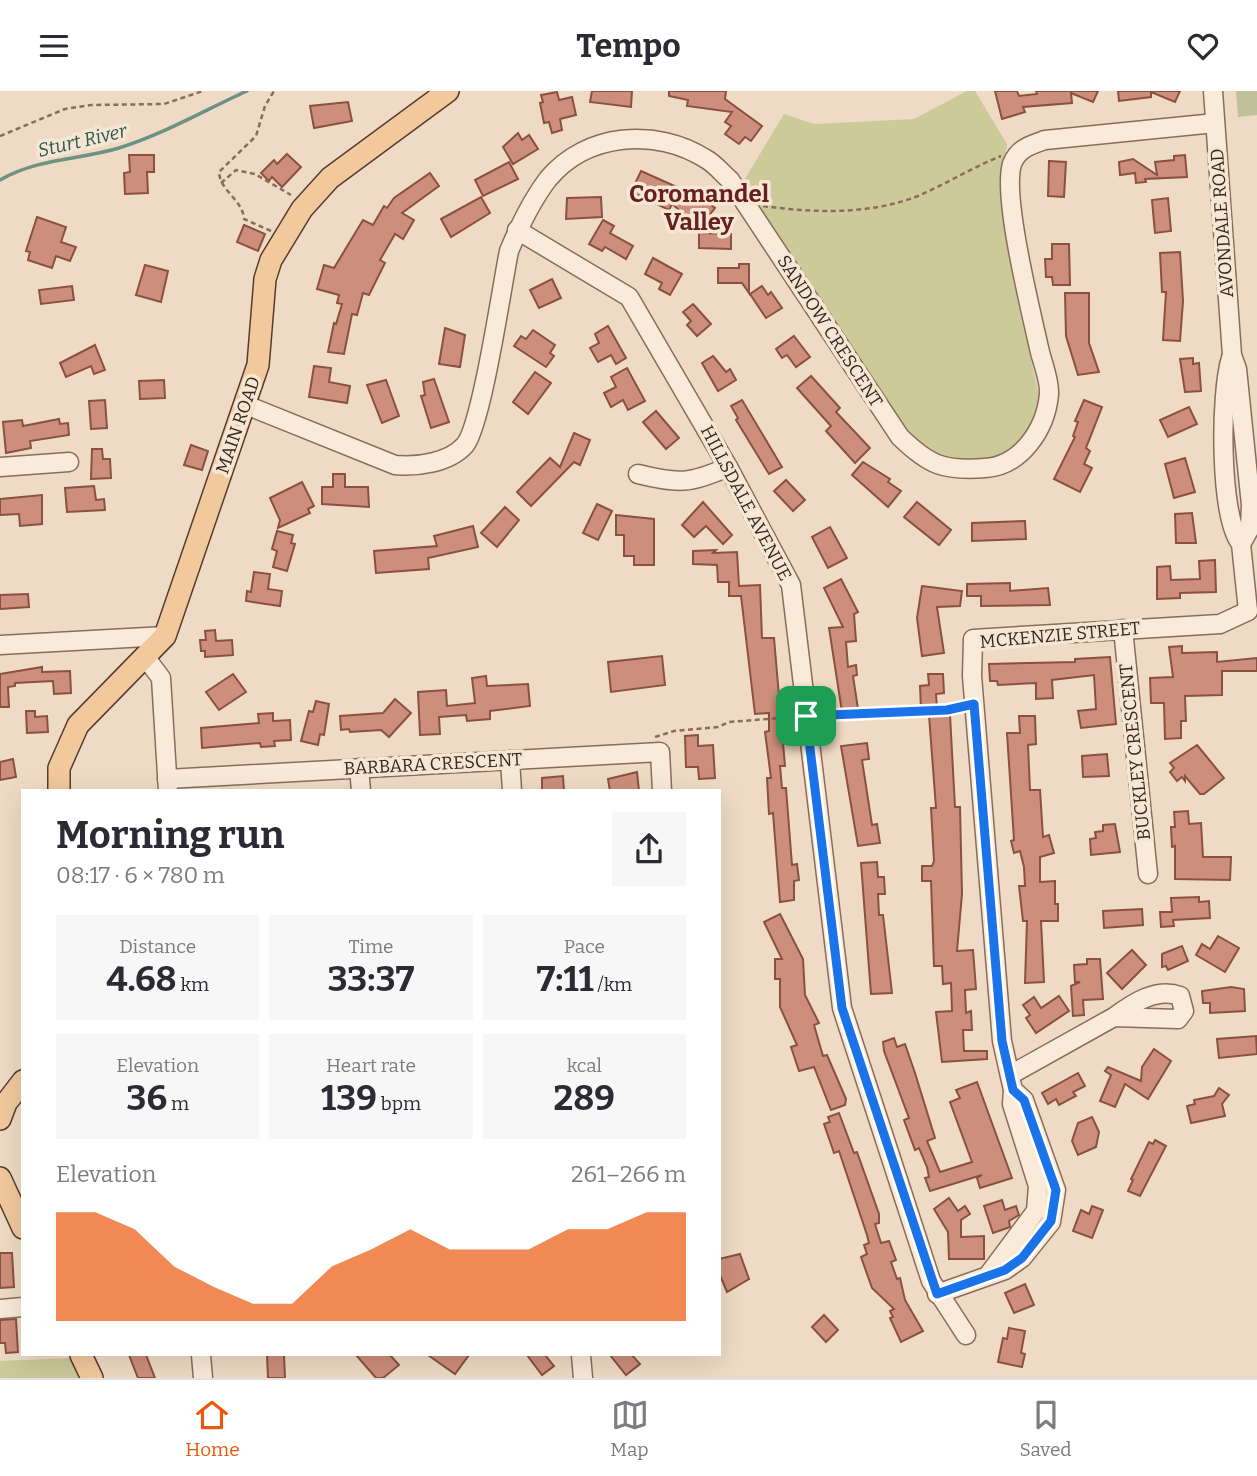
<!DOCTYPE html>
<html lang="en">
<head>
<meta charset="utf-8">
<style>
  body { margin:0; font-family:Bitter,serif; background:#f7f7f7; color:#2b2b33; height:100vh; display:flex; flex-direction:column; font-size:26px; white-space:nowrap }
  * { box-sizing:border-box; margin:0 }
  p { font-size:23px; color:#7c7c81 }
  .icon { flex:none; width:38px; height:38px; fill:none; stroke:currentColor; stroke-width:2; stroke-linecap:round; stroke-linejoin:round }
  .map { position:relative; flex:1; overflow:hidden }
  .panel { position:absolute; left:21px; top:698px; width:700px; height:567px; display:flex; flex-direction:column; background:#fff; border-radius:0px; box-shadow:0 7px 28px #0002 }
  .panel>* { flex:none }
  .pin { position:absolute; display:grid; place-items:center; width:60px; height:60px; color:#fff; margin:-30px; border-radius:14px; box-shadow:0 4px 10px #0006 }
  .round { display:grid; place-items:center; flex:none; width:74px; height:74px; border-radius:0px; background:#f7f7f7 }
  .overview { display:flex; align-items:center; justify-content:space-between; height:119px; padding:0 35px }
  h1 { font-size:38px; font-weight:700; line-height:52px }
  .stats { display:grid; grid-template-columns:repeat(3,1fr); gap:10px; height:119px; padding:7px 35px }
  .stats div { display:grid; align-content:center; border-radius:0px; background:#f7f7f7; text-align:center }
  .stats b { font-size:35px; font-weight:700 }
  .stats small { font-size:19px; font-weight:400 }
  .stats p { font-size:19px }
  .chart { height:196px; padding:14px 35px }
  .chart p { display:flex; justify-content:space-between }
  .chart svg { width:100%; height:126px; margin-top:7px; fill:#ea580c; opacity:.7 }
  header { display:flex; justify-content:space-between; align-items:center; height:91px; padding:0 35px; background:#fff; font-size:32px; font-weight:700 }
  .tabs { display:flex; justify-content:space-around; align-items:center; height:98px; border-top:2px solid #e1e1e2; background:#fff; font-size:19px; color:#7c7c81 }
  .tabs a { display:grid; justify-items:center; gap:4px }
  .tabs .on { color:#ea580c }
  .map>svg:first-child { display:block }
</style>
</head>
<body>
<header><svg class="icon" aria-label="menu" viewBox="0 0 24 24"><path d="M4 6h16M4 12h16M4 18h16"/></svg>Tempo<svg class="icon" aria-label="heart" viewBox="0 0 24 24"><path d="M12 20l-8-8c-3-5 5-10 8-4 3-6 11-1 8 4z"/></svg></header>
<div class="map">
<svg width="1257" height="1287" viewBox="0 0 1257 1287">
  <rect width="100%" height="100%" fill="#efdbc5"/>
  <g fill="#cdca99">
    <polygon points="967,0 975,0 1007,53 1001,97 1013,187 1039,305 1031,334 1017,354 1006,363 985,371 959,373 921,358 903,338 743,91 784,23 814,33 914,28"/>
    <polygon points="71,1267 80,1287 0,1287 0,1270"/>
  </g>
  <polygon fill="#c2c098" points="1236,0 1257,0 1257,24 1238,26"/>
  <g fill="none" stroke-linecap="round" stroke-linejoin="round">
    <path stroke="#6d9182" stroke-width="3.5" d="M0,89C38,67 79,69 119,57C164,43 205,19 247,0"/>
  </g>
  <g fill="#cd8f7b" stroke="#8a5140" stroke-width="2">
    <polygon points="592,0 632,0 631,16 590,11"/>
    <polygon points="669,0 726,0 725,8 762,35 751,50 745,46 739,53 725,43 731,35 725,31 732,21 687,15 688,9 669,5"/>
    <polygon points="995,0 1017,0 1019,5 1037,3 1036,0 1098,0 1093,11 1071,2 1072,12 1023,16 1025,21 1002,28"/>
    <polygon points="1118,0 1180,0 1175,11 1151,1 1151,6 1119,10"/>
    <polygon points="557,1 559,9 572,6 576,24 560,28 562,39 552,42 549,31 544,32 540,12 543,11 541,4"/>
    <polygon points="348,11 352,30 314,37 310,15"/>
    <polygon points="518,42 522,49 529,44 538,58 513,73 503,56"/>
    <polygon points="287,63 301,76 282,96 272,86 269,90 261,82 274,69 277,73"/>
    <polygon points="129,64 154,64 154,81 147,81 148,102 125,103 124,82 130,81"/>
    <polygon points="1185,64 1187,86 1145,88 1146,91 1136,92 1135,82 1120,84 1119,71 1133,68 1157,84 1155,71 1174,69 1174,65"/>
    <polygon points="1049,70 1066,71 1064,106 1048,105"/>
    <polygon points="509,71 518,88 483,105 475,89"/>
    <polygon points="641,80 686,100 703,114 706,110 715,117 697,140 688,132 691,129 672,113 669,119 631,101"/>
    <polygon points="430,82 439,95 402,122 414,129 403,148 395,143 380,169 385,172 369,204 363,202 357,224 352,223 344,263 328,261 334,232 336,233 342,213 337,212 339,204 317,198 324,174 334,177 363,129 373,134 384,115 387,117 394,107"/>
    <polygon points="481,106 490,122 451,146 441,128"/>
    <polygon points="601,106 602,126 566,128 567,107"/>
    <polygon points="1168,107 1171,140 1155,142 1152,109"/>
    <polygon points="37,126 66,136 61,151 76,156 70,170 56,165 52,177 28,169 30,161 26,160"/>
    <polygon points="603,129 614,135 610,142 633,155 626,168 605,156 602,160 589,153"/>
    <polygon points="244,134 265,143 258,160 237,151"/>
    <polygon points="699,142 731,143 731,158 699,157"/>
    <polygon points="1052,153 1069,153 1070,194 1053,194 1052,186 1046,186 1045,168 1052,168"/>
    <polygon points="1180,161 1183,210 1180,250 1163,249 1166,201 1162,201 1160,162"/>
    <polygon points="653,167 682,183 670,204 659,198 662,192 645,183"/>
    <polygon points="739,173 749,173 749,202 742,192 718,192 718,177 739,177"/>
    <polygon points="145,174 168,180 161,211 136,204"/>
    <polygon points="552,188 561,207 539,217 530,199"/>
    <polygon points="72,195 74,209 41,213 39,199"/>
    <polygon points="762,195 768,204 771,201 782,217 766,227 750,203"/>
    <polygon points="1065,202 1089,202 1089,252 1099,281 1078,284 1066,245"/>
    <polygon points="693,213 711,233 697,245 687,234 691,230 683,221"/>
    <polygon points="608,235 626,267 616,273 611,264 598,271 590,257 599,252 595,243"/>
    <polygon points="445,237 465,244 460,276 439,273"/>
    <polygon points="533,239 555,254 550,262 554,265 546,276 514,255 521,245 526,248"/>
    <polygon points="794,245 810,266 796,276 787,264 782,267 776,258"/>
    <polygon points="95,254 105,279 94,283 91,275 66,286 60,272"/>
    <polygon points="713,265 726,281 730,278 736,289 718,300 702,272"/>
    <polygon points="1193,267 1193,273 1199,272 1201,300 1185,301 1180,268"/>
    <polygon points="314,275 331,277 329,291 350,295 347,312 309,306"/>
    <polygon points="627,277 645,310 628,319 623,309 611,316 604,302 616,296 611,286"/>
    <polygon points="535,281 551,292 528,323 513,311"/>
    <polygon points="811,285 840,317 836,321 870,357 855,372 826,340 831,335 797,297"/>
    <polygon points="434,288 449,331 431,337 421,305 425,304 423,291"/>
    <polygon points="164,289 165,307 140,308 139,290"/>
    <polygon points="386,289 399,325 382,332 367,294"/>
    <polygon points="105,309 107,337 91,338 89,310"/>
    <polygon points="742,309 782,376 769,383 736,329 738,327 731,315"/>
    <polygon points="1084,309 1102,316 1086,357 1090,360 1084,373 1092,377 1080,401 1054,388 1075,346 1073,345 1078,331 1075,330"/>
    <polygon points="1189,316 1197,333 1168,346 1160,329"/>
    <polygon points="656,320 679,347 666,358 643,331"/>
    <polygon points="59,328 60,333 68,332 69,344 30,350 31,357 6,362 3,331 22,329 23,335"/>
    <polygon points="574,342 590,349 580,374 574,371 531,415 517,401 550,367 560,376"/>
    <polygon points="191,354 208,360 202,379 184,374"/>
    <polygon points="92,358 102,358 103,368 110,368 111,387 91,388"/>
    <polygon points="1185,367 1195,401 1174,407 1165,373"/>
    <polygon points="863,371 890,388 888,391 901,400 888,416 852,384"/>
    <polygon points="333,383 345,383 345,396 368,396 369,416 322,413 322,396 333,396"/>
    <polygon points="786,389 805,409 793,420 774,400"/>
    <polygon points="302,391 314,415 308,418 310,422 278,437 280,429 270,407"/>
    <polygon points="94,395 96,409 104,408 105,419 67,421 65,397"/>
    <polygon points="42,404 42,433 20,435 19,423 0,424 0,408"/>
    <polygon points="703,411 732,444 723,453 706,435 694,446 682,434"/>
    <polygon points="917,411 951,439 939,454 904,426"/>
    <polygon points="597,413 612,420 598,449 583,442"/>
    <polygon points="505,416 519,429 497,456 481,442"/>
    <polygon points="1192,422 1196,452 1176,452 1175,423"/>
    <polygon points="616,424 654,428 654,474 634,474 634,465 624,465 624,444 616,444"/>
    <polygon points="1025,430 1026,448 972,450 972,432"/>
    <polygon points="473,435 478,456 428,467 429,478 376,482 374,460 437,455 434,445"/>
    <polygon points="830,436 847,467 828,477 812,446"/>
    <polygon points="277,440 293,444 291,452 295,453 287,480 273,476 277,460 272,458"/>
    <polygon points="716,459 713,462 737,461 739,495 760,494 762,547 774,547 785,675 780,675 782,697 786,697 792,774 797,773 799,789 794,790 794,809 780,811 773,722 769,723 767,687 771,687 765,641 769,640 769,622 755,623 741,505 729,505 729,491 718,491 717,474 693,473 693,460"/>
    <polygon points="1215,469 1216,501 1180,502 1180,507 1157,508 1157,476 1170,475 1171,489 1200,488 1199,470"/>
    <polygon points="254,481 270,483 268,498 282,500 280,515 246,510 247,500 251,501"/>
    <polygon points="841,488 858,521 854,523 856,550 846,551 848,576 856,574 857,584 853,585 858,618 842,621 829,537 843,536 824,497"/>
    <polygon points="1010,492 1010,500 1048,497 1050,514 981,515 981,505 967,505 967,493"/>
    <polygon points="922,495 962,500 960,515 937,516 944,562 922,565 917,527"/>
    <polygon points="28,503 29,516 0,518 0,504"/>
    <polygon points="215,539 216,550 232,549 233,564 205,566 205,560 201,560 200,549 206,549 205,540"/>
    <polygon points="1182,555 1182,562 1217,561 1217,571 1257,567 1257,580 1222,580 1222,604 1185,605 1186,630 1181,630 1181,647 1165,648 1164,612 1151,612 1150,587 1173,586 1169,556"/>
    <polygon points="662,565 665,594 611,601 608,571"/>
    <polygon points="1110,566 1116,633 1081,637 1078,620 1096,618 1094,584 1052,589 1053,607 1036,608 1036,592 998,594 997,590 990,590 989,573 1075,571 1075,568"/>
    <polygon points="42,576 42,581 70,580 71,602 54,603 53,590 15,592 15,595 8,596 9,616 0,616 0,583"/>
    <polygon points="233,583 246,601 219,619 206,601"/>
    <polygon points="928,583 943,583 944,602 936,603 937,617 921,618 920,595 929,594"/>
    <polygon points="486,585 487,595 528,593 530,615 490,620 490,628 467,630 466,624 439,626 440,643 420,644 418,601 446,599 447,615 475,612 472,587"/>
    <polygon points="395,608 411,622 389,646 381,639 350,641 349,638 341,639 340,625 383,622"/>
    <polygon points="316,610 329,613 324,644 320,643 318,654 301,650 309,620 313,621"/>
    <polygon points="26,620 35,620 35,626 47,625 48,641 27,642"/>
    <polygon points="273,622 273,630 290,629 291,649 274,650 275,655 261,656 260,652 202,657 201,637 259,632 258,623"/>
    <polygon points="929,624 950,624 955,716 960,716 962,803 957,860 973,859 976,898 965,899 966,922 971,920 972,939 963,939 964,960 987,960 987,968 942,971 936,921 952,920 951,892 943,893 942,875 934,875 931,790 922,790 922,775 932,775 934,770 931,717 936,717"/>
    <polygon points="1019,625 1035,625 1036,653 1028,654 1030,699 1040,699 1043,746 1049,744 1054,762 1040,766 1040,791 1055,790 1055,813 1058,813 1058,830 1041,830 1044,891 1025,892 1027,830 1023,830 1019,795 1025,795 1024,776 1020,760 1014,762 1011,750 1014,749 1007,642 1020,642"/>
    <polygon points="698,644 698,655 713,654 715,687 699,688 698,676 686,676 685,645"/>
    <polygon points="867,652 869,668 862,669 872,734 877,733 880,752 858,755 841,655"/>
    <polygon points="1197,654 1224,687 1204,703 1200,703 1185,685 1185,690 1182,686 1177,690 1170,681 1174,677 1170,672"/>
    <polygon points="1107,663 1109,685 1083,686 1082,665"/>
    <polygon points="13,668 16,686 0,689 0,671"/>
    <polygon points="637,681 639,700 610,700 608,688"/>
    <polygon points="563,685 564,700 542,700 542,687"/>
    <polygon points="1188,720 1189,733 1201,732 1203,766 1231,766 1230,789 1175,788 1175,755 1172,756 1171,736 1175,736 1174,721"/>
    <polygon points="1115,733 1120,761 1091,764 1090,748 1096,747 1095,741 1103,740 1103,734"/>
    <polygon points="877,771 878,786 884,786 885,803 878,803 879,824 883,824 892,902 871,903 861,772"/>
    <polygon points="1199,806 1199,811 1209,810 1210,827 1173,829 1174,835 1161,836 1160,821 1172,821 1171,807"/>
    <polygon points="1142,818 1143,834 1104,837 1103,820"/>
    <polygon points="780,823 803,868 805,904 819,932 814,934 823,965 827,964 846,1008 845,1014 831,1019 814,976 799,980 791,956 797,954 780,916 780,888 775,888 775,868 782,868 764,831"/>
    <polygon points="1218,845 1239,857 1225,881 1196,864 1202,853 1210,858"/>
    <polygon points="1182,855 1188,870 1168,879 1166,875 1162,876 1162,863"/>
    <polygon points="1132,859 1146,874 1122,898 1107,882"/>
    <polygon points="1087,868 1100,868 1103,908 1083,909 1084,924 1073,925 1071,895 1080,891 1075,891 1074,874 1087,873"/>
    <polygon points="1231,896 1244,898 1245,920 1210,922 1210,912 1203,912 1202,900"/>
    <polygon points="1059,905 1069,920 1036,942 1026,927 1030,924 1023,914 1034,906 1041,917"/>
    <polygon points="1256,945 1257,963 1219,967 1217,948"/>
    <polygon points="894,947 897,956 905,953 915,982 935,1047 927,1050 940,1081 972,1071 950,1011 960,1007 956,999 977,991 1012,1087 980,1097 977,1087 982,1084 930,1100 925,1087 929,1086 927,1076 919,1057 915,1059 904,1029 909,1027 884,960 883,951"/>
    <polygon points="1154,958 1171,970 1148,1008 1125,993 1115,1016 1100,1010 1111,984 1105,980 1108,976 1141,990 1142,976"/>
    <polygon points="1078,982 1085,995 1073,1001 1076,1005 1059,1014 1056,1008 1048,1013 1042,1002"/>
    <polygon points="1219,997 1229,1004 1222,1013 1225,1025 1191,1032 1187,1015 1195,1013 1194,1009 1214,1005"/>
    <polygon points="839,1022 854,1062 857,1061 879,1123 879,1132 875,1133 881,1152 889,1150 896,1169 891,1171 897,1188 900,1187 905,1209 923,1240 901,1251 890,1227 893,1226 890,1220 894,1218 872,1197 861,1166 867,1163 864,1154 869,1152 867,1144 839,1060 834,1062 824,1033 830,1031 828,1026"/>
    <polygon points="1092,1026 1099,1041 1096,1056 1078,1064 1072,1050 1078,1032"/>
    <polygon points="1155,1049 1166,1055 1140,1105 1128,1100 1133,1089 1131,1088 1149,1051 1153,1053"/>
    <polygon points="949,1107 958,1120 965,1115 970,1123 961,1129 961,1146 984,1145 984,1168 949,1168 948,1141 934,1118"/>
    <polygon points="1002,1109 1005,1119 1016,1115 1019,1124 1009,1130 1010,1136 993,1142 984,1115"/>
    <polygon points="1092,1115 1103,1119 1092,1147 1073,1140 1081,1119 1089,1123"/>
    <polygon points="0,1162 12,1162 14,1196 0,1197"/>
    <polygon points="740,1163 749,1188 727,1201 719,1182 719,1168"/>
    <polygon points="1025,1193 1034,1214 1014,1222 1005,1202"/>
    <polygon points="824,1224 838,1239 826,1251 812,1236"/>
    <polygon points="16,1228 18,1261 6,1262 5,1252 0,1252 0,1229"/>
    <polygon points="1009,1237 1025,1240 1021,1262 1025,1263 1022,1276 998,1271 1003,1247 1007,1248"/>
    <polygon points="129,1264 146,1264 155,1287 138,1287"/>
    <polygon points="267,1264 284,1264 285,1287 268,1287"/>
    <polygon points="356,1264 390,1264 399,1274 383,1287 376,1287"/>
    <polygon points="428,1264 469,1264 455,1283"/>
    <polygon points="527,1264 545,1264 554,1275 542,1284"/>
    <polygon points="610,1264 632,1264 640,1273 626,1284"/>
  </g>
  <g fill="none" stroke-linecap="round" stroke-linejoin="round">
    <defs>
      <g id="minor">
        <polyline points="1213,0 1232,264 1237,278 1251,414 1250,437 1241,453"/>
        <polyline points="517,139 629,206 728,376 791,494 842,917 931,1190 966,1244"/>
        <path d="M1231,267C1220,302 1219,425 1241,453L1248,520"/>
        <path d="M246,314L395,374C417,376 449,372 465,354C482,333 502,194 509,160C519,136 532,109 548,88C586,42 656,36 706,68C715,73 722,82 730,89L900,346C930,375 944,380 985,377C1021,375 1046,338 1049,303C1050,289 1042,271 1039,257C1031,220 1002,105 1012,73C1018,57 1031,54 1045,49L1215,32"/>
        <polyline points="0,376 69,371"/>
        <path d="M638,383C678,393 690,393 728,376"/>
        <polyline points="1123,538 1148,783"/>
        <polyline points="0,554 165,545"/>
        <polyline points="146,567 161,587 168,700"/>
        <polyline points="510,669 512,700"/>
        <polyline points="359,677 361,700"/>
        <polyline points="167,688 660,661 662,700"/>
        <path d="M1010,984L1114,926L1178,928L1184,920L1180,905C1157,896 1133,912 1114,926"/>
        <polyline points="989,1183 1036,1120 1038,1095 1012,1013 1013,999 1002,950 972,585 973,548 1220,533 1248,520"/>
        <polyline points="937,1203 1005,1179 1022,1167 1051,1131 1056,1099 1024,1009 1013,999"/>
        <polyline points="0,1218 23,1216"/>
        <polyline points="201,1264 203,1287"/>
        <polyline points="581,1264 583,1287"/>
      </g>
      <g id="major">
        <polyline points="59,700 59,677 78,634 165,545 258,274 265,188 271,169 302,118 330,87 448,0"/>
        <polyline points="0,1028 6,1012 23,990"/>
        <polyline points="0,1087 23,1137"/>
        <polyline points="81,1264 92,1287"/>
      </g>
    </defs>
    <use href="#minor" stroke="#8a6c5b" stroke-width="21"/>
    <use href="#major" stroke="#583b2f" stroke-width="24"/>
    <g stroke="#8a6c5b" stroke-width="2.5" stroke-dasharray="5 3.5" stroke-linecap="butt">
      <polyline points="0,45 65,18 91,14 164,13 203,0"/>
      <polyline points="221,92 236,79 255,83 291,104"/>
      <path d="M763,115C815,122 869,124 918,105C946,93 973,76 1001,65"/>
      <path d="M271,140L244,128C243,109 220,100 219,81L256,45L265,15L274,0"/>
      <polyline points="821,625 960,616"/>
      <polyline points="655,646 674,640 718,636 729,631 793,626"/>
    </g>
    <use href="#minor" stroke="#f9ead9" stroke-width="18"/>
    <use href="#major" stroke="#f2c99d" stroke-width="21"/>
  </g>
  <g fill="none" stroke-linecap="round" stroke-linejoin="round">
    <defs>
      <polygon id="route" points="974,613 1002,950 1013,999 1024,1009 1056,1099 1051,1130 1022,1167 1005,1179 937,1203 842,917 806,625 947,619"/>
    </defs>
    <use href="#route" stroke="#fff" stroke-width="14"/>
    <use href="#route" stroke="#1a73e8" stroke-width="9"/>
  </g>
  <g text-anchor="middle" stroke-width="7" stroke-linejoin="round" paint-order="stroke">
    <g font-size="18" fill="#3a271f" stroke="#f6e7d5">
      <text transform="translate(1222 132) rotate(-94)" y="6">AVONDALE ROAD</text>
      <text transform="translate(830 240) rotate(57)" y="6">SANDOW CRESCENT</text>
      <text transform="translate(238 334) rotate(-71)" y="6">MAIN ROAD</text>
      <text transform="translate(746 412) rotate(62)" y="6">HILLSDALE AVENUE</text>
      <text transform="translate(1060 544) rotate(-5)" y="6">MCKENZIE STREET</text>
      <text transform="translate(1135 661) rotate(-96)" y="6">BUCKLEY CRESCENT</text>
      <text transform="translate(433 673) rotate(-3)" y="6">BARBARA CRESCENT</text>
    </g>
    <g font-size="19" font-style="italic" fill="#2e5a4f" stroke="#f6e7d5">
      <text transform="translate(82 49) rotate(-13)" y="7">Sturt River</text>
    </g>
    <g font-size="24" font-weight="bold" fill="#67201e" stroke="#f6e7d5">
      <text x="699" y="111">Coromandel<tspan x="699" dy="28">Valley</tspan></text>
    </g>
  </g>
</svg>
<div class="pin" style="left:806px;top:625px;background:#1e9e55"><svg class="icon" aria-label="arrive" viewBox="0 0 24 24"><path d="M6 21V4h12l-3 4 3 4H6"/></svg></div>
<section class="panel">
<div class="overview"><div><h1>Morning run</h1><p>08:17 · 6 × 780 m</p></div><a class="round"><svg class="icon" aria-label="share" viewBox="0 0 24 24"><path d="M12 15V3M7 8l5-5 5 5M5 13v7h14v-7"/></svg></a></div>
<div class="stats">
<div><p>Distance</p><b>4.68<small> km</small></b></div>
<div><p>Time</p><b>33:37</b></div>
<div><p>Pace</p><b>7:11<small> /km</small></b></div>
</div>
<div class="stats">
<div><p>Elevation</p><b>36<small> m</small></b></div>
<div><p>Heart rate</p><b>139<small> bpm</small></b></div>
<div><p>kcal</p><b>289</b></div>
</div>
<div class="chart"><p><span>Elevation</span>261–266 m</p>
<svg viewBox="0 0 160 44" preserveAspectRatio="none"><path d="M0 44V6L10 6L20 12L30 25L40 32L50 38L60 38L70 25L80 19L90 12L100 19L110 19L120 19L130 12L140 12L150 6L160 6V44z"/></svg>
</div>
</section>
</div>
<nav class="tabs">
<a class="on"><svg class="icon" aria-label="home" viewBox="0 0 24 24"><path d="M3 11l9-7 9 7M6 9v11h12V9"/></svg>Home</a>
<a><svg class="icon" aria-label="map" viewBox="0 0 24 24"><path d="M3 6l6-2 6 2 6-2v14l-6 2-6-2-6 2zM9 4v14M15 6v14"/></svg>Map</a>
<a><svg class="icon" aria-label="saved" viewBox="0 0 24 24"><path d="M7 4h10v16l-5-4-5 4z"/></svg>Saved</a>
</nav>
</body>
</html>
